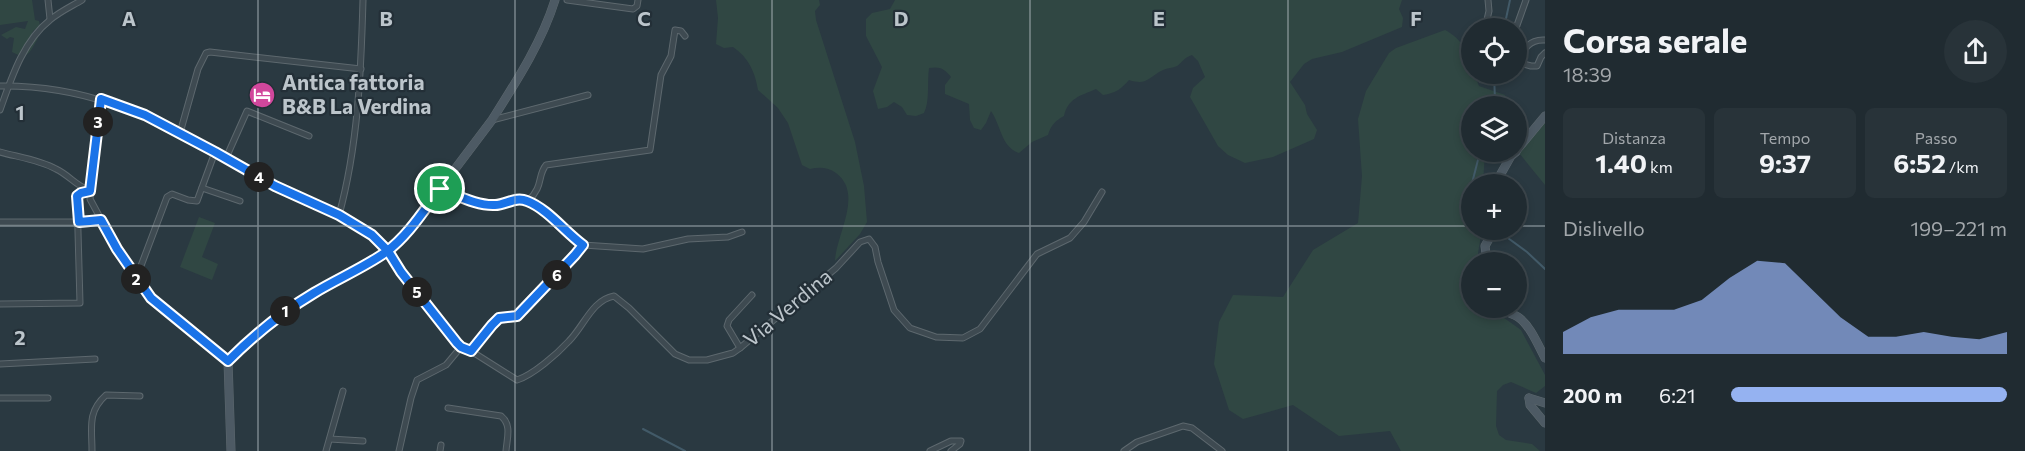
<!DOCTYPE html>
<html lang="it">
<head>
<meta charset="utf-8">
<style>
  body { margin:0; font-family:Commissioner,sans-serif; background:#283339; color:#f1f3f6; height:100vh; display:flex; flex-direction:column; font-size:22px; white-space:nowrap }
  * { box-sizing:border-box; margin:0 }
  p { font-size:20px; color:#a2a7ab }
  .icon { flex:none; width:33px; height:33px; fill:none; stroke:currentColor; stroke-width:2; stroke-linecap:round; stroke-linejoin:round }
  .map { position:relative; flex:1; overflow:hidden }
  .details { display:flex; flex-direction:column; background:#202b31; width:480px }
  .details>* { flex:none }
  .fabs { position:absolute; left:1461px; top:18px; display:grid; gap:12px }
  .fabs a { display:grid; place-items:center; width:66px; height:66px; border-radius:50%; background:#202b31; box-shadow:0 3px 9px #0003,0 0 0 2px #3d474d; font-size:30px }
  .pin { position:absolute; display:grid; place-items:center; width:51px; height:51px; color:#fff; margin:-26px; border:3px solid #fff; border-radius:50%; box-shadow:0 2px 6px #0007 }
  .km { position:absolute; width:30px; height:30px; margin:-15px; border-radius:50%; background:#222; color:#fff; font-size:16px; line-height:30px; text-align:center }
  .round { display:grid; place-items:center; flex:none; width:63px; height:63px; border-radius:32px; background:#283339 }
  .summary { display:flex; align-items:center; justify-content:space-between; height:102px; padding:0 18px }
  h1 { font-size:33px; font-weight:700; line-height:45px }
  .metrics { display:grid; grid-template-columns:repeat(3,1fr); gap:9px; height:102px; padding:6px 18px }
  .metrics div { display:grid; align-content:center; border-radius:9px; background:#283339; text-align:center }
  .metrics b { font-size:26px; font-weight:700 }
  .metrics small { font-size:16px; font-weight:400 }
  .metrics p { font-size:16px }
  .chart { height:168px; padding:12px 18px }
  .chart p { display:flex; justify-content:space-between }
  .chart svg { width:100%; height:108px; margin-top:6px; fill:#95b2f1; opacity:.7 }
  ul { padding:0 18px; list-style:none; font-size:20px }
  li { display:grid; grid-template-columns:96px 72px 1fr; align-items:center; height:45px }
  li i { height:15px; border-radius:8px; background:#95b2f1 }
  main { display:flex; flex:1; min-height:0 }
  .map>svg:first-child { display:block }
</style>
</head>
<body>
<main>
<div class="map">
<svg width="1545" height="451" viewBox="0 0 1545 451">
  <rect width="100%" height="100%" fill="#2a3941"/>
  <g fill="#304743">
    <path d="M0,0H32L35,20L39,21L40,26L33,31L32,34L36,35L38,38C30,52 28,61 12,52L14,38L10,37L7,39L1,35L16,27L25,29L28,21L0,25Z"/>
    <path d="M716,0H819L820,5L815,11L816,20L855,142L864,186L867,222L860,234L835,261C836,234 864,194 836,173C828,167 819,167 810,169L802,165L788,123L778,108L758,90C755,72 749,58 733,47L724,48L716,44L718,18Z"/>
    <path d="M895,0H1402L1399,9L1403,18L1402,27L1342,52L1312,59L1304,64L1290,82L1305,105L1307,114L1317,130L1314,139L1273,157L1245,163L1228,155L1218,146L1190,97L1193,88L1205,77L1198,61L1192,55C1183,58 1183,62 1177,66C1173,68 1167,68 1163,70C1148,77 1148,86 1129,80C1121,89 1116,93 1103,95L1096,89C1080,96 1068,98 1064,116C1055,121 1051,125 1048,135L1032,142L1019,153C1001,147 1001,125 991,111L986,123L981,130L974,128L970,120L969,104L945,94V85L951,77C945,69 940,66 929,68C927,82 930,101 924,113L916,116L907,115L902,107L894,102L887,107L878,109L873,91L882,67L866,36V19L872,13L890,9Z"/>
    <path d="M1445,30C1461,38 1472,55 1472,74H1474L1479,86L1505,95L1507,103L1505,106H1472V152H1485L1483,184H1472V230H1482L1478,253L1479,262H1472V308H1496L1500,315L1521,330L1545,375V386L1536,393L1511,382L1503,385L1497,391L1496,426L1499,435L1506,440L1532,444L1540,451H1401L1390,431L1339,436L1293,405L1243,419L1229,410L1214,364L1219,322L1233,295L1283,297L1313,250L1358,223L1362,176L1358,119L1366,91L1389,53L1396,48Z"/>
    <polygon points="1545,123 1545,185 1519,153"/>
    <polygon points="199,217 215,223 202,257 218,264 212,280 180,267"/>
  </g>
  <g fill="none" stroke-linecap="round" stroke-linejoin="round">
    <g stroke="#425a68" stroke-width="2">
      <polyline points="1504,28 1510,0"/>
      <polyline points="1494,106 1495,100 1494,74"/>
      <polyline points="1472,198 1469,195 1480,152"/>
      <polyline points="1497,230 1527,252 1545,269"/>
      <polyline points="643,429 685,451"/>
    </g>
    <defs>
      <g id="street">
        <polyline points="48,0 50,19"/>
        <polyline points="567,0 633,9 637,6 638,0"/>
        <polyline points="1485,28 1489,11 1488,0"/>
        <polyline points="1516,28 1526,0"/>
        <polyline points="1516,62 1531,66 1537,66 1541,57 1545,53"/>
        <path d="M1518,62C1524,49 1529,39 1545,40"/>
        <polyline points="1480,74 1481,79 1497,77 1503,74"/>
        <path d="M0,86C85,85 142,113 214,151C234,162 253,175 273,185C305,202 348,212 374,236C386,247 393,260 402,272C419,297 440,326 461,347L471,351L517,380C533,375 557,354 569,341C584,326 592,300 614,296L629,308L675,354L689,360H707L733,353L740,348L836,268L860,242L869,239L875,247L878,262L894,310L910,328L936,337L963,338L980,329L1037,254L1070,238L1084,222L1102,192"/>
        <polyline points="101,99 90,199 117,249 151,298 228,361"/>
        <path d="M0,110C11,79 23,41 50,20C59,12 72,6 82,0"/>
        <polyline points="492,120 588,95"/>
        <polyline points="180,133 198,69 206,53 210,52 361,69"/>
        <path d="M0,152C18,157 40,160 56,169C69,175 76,186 89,190"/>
        <polyline points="226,158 247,111 309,136"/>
        <polyline points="202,188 240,201"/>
        <path d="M440,189C457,195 477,206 495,205C508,204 515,198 528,201C544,186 537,176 546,165L650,150L661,75L671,56L675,30L681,31L685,36"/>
        <polyline points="528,201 545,212 583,245 643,249 688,239 728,237 742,232"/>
        <path d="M339,215C358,146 361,72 363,0"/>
        <polyline points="0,222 79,222 101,220"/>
        <polyline points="136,279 167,197 172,194 188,200 197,201 215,152"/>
        <polyline points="0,304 80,303 77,196 81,193 90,191"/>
        <polyline points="740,348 727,326 729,320 752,295"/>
        <polyline points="471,351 492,325 499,318 517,316 583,245"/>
        <polyline points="0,364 95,359"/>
        <polyline points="0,398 48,398"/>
        <path d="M448,408L501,416C512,425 507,438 506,451"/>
        <polyline points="330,439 363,441"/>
        <path d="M92,451C92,428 87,412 106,395L140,396"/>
        <polyline points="326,451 343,391"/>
        <polyline points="399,451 411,398 417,380 446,365 461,347"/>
        <polyline points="440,451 441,445"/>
        <polyline points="930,451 951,441 961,441 960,444 951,451"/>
        <polyline points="1124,451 1137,442 1183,426 1192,428 1222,451"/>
      </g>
      <g id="secondary">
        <polyline points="1516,151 1545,116"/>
        <polyline points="1495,184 1511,156 1516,152"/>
        <polyline points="1487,262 1485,246 1494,230"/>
        <path d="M1502,308C1506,313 1512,313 1518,317C1530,325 1538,345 1545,358"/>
        <polyline points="1529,398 1530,405 1545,423"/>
        <polyline points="1529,398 1545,403"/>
        <path d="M231,451L228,361L246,343L280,315L312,294L384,254L394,245L409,230L492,120C516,82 542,42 555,0"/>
      </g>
    </defs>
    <use href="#street" stroke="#5d686e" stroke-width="7"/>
    <use href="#secondary" stroke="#5d686e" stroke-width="9"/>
    <use href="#street" stroke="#3e4a51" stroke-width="5"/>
    <use href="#secondary" stroke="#4d5a64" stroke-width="8"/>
  </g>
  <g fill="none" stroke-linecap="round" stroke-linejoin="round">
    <defs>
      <path id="route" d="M440,189C424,210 408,236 386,252C365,267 337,279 314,293C282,312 254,335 228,361L151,298L117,249L101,220L79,222L77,196L81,193L90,191L101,99L145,115L215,152L275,186L339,215L372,235L388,251L401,272L457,343L461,347L471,351L492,325L499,318L517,316L575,255L583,245C565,232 548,209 527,201C515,196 506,205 495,205C477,206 457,195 440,189"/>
    </defs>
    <use href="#route" stroke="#fff" stroke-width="12"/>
    <use href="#route" stroke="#1a73e8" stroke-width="8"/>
  </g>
  <path fill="none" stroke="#bcc5cb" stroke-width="1.5" stroke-opacity="0.55" d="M258,0V451M515,0V451M772,0V451M1030,0V451M1288,0V451M0,226H1472M1516,226H1545"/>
  <defs>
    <symbol id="hotel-disc" viewBox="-11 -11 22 22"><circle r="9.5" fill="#d1479c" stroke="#232f37"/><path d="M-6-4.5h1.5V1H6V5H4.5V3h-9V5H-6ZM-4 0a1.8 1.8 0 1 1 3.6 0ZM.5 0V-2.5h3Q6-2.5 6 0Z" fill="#fff"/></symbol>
  </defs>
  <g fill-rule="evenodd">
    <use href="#hotel-disc" x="247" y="80" width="30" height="30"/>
  </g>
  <g text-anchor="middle" stroke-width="4.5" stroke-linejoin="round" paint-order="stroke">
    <g font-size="21" font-weight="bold" fill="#bcc5cb" stroke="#232f37" text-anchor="start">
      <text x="282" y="90">Antica fattoria<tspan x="282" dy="24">B&amp;B La Verdina</tspan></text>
    </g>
    <g font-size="21" fill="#bcc5cb" stroke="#232f37">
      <text transform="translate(788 308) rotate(-40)" y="7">Via Verdina</text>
    </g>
  </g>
  <g font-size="20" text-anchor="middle" font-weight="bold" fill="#bcc5cb" stroke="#232f37" stroke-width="4.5" stroke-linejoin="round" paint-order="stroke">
    <text x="129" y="26">A</text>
    <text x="386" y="26">B</text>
    <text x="644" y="26">C</text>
    <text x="901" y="26">D</text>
    <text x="1159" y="26">E</text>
    <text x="1416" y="26">F</text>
    <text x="20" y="120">1</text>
    <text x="20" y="345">2</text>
  </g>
</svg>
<div class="fabs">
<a><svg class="icon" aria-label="locate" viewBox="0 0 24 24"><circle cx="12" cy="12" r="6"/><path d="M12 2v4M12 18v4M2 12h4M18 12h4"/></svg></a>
<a><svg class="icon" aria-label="layers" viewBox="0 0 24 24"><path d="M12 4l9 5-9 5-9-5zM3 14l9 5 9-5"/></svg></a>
<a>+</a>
<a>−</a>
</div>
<div class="pin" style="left:440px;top:189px;background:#1e9e55"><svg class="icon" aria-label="arrive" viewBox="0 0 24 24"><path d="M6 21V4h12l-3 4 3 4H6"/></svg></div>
<b class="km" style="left:285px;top:311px">1</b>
<b class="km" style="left:136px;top:279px">2</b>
<b class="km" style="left:98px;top:122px">3</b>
<b class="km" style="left:259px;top:177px">4</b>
<b class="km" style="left:417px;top:292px">5</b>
<b class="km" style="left:557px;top:275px">6</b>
</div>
<section class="details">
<div class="summary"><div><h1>Corsa serale</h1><p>18:39</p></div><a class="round"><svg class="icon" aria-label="share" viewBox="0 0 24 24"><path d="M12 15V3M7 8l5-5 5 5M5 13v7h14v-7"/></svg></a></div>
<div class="metrics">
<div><p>Distanza</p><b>1.40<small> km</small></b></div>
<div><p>Tempo</p><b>9:37</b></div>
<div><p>Passo</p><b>6:52<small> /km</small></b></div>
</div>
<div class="chart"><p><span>Dislivello</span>199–221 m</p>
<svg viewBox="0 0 160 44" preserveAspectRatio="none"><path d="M0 44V35L10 29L20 26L30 26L40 26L50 22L60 13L70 6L80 7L90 18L100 29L110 37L120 37L130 35L140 37L150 38L160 35V44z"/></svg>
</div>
<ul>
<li><b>200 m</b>6:21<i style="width:100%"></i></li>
</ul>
</section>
</main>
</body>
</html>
